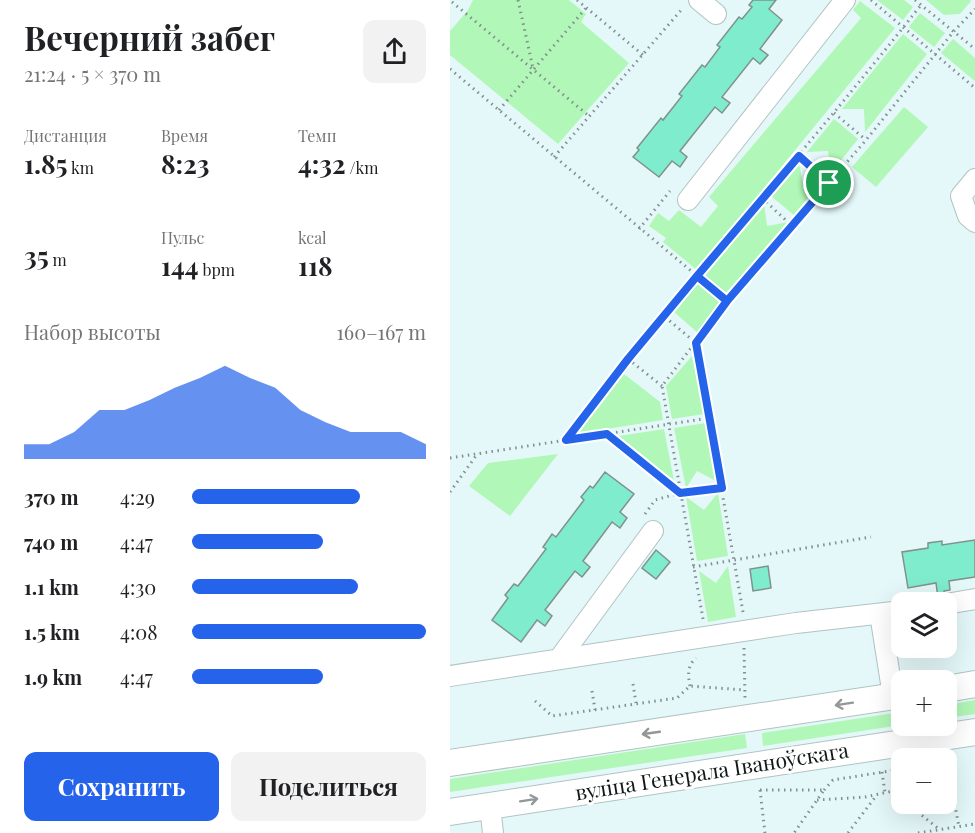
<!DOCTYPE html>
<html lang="ru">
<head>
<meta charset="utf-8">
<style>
  body { margin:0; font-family:"Playfair Display",serif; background:#f2f2f2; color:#202124; height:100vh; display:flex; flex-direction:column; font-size:22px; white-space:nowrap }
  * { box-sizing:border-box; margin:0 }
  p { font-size:20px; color:#757577 }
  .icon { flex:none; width:33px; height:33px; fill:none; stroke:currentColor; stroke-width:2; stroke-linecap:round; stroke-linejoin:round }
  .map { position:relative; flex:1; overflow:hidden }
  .sheet { display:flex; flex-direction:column; background:#fff; width:450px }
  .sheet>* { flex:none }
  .fabs { position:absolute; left:441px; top:592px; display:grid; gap:12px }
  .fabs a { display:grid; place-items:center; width:66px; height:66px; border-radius:12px; background:#fff; box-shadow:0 6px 24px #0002; font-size:30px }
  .pin { position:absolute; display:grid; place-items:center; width:51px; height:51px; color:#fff; margin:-26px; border:3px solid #fff; border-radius:50%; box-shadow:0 2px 6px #0007 }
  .round { display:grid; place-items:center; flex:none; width:63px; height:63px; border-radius:12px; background:#f2f2f2 }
  .overview { display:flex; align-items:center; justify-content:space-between; height:102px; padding:0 24px }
  h1 { font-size:33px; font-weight:700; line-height:45px }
  .metrics { display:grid; grid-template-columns:repeat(3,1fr); gap:9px; height:102px; padding:6px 24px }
  .metrics div { display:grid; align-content:center }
  .metrics b { font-size:26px; font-weight:700 }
  .metrics small { font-size:16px; font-weight:400 }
  .metrics p { font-size:16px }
  .chart { height:168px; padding:12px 24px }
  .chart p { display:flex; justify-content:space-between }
  .chart svg { width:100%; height:108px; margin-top:6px; fill:#2563eb; opacity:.7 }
  .cta { display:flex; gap:12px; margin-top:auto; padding:12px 24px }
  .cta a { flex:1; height:69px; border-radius:12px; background:#2563eb; color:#fff; font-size:24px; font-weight:700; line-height:69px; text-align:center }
  .cta a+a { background:#f2f2f2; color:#202124 }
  ul { padding:0 24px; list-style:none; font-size:20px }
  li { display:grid; grid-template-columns:96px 72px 1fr; align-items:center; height:45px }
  li i { height:15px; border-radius:8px; background:#2563eb }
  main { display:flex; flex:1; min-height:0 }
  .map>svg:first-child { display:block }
</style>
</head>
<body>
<main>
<section class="sheet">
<div class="overview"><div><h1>Вечерний забег</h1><p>21:24 · 5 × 370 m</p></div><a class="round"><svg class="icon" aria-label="share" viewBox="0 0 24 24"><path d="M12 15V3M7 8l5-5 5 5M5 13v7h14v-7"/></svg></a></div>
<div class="metrics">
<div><p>Дистанция</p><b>1.85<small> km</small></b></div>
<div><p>Время</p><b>8:23</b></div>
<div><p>Темп</p><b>4:32<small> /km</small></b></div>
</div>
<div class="metrics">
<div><b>35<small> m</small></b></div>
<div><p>Пульс</p><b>144<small> bpm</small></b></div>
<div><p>kcal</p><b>118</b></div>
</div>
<div class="chart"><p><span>Набор высоты</span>160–167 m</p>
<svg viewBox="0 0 160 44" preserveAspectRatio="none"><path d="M0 44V38L10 38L20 33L30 24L40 24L50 20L60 15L70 11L80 6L90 11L100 15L110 24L120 29L130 33L140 33L150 33L160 38V44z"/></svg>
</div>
<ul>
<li><b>370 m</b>4:29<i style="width:72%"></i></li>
<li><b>740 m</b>4:47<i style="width:56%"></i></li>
<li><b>1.1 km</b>4:30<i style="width:71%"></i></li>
<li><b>1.5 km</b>4:08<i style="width:100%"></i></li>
<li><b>1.9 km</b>4:47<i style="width:56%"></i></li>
</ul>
<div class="cta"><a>Сохранить</a><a>Поделиться</a></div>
</section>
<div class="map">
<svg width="525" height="833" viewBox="0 0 525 833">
  <rect width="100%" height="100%" fill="#e5f8f9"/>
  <g fill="#b1f7b7">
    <polygon points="23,0 119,0 136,14 131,22 179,63 108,144 0,55 0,31 18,10"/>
    <polygon points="427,0 454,0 463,7 453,20"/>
    <polygon points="476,0 520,0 521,1 510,14 494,15"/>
    <polygon points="410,1 445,28 247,270 213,242 216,238 199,226 208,213 219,221 229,210 251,227 268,206 259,197 411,18 403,10"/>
    <polygon points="470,13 495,33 484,47 459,27"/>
    <polygon points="453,34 477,54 415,132 414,109 392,109"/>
    <polygon points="503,39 525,58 525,81 491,53"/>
    <polygon points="454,107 478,127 426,187 402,167"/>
    <polygon points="384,119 408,139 381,173 378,151 357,152"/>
    <polygon points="349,163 353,184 372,182 345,216 321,196"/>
    <polygon points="314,203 317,226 339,222 279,295 254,276"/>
    <polygon points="248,283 272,303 248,333 224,312"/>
    <polygon points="242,356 254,414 222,419 216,386"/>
    <polygon points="174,374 210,402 213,420 125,434"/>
    <polygon points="256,423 266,481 247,471 236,488 224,428"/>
    <polygon points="214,429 225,486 163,437"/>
    <polygon points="108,454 60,516 19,486 38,463"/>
    <polygon points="268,493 278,556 247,561 236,497 254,510"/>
    <polygon points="278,566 286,617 258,622 249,571 266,583"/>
    <polygon points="525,700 525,714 497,718 497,705"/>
    <polygon points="451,712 451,725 313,746 312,733"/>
    <polygon points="295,734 297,748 0,792 0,779"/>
  </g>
  <g fill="#7feccd" stroke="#81918b" stroke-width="1.5">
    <polygon points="303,0 326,0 319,9 332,20 310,49 318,55 310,64 303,58 272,97 280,103 272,113 265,107 230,151 237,157 230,167 222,161 209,177 183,157 189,150 187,148 211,118 213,120 232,96 229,94 252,65 255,67 270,47 267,45 289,17 292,19 302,7 299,5"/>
    <polygon points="155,472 184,494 170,512 177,518 170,528 162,522 133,561 140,567 132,577 125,571 95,610 102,616 95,626 87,620 71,642 42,620 58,598 55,595 64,584 68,586 96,549 93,547 102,534 106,537 134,500 131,497 140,486 143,488"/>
    <polygon points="525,540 525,577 499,581 500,590 494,591 495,597 492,598 488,598 486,583 458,588 452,552 478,548 478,543 492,541 492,545"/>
    <polygon points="206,550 220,562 206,579 192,568"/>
    <polygon points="318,566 321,588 303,591 300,569"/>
  </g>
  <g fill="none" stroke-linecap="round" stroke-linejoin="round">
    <defs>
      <g id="minor">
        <polyline points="249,0 266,14"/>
        <polyline points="525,179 511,196 518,216 525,222"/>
        <polyline points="238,200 395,0"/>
        <polyline points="496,604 525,599"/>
        <polyline points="430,614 443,696"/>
        <polyline points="109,659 203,531"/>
        <polyline points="0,676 346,623 452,611"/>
        <polyline points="40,806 43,833"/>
      </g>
      <g id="major">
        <polyline points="496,689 525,684"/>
        <polyline points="0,763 452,695"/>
        <polyline points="0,812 525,732"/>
      </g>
    </defs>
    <use href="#minor" stroke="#b1c3c3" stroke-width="22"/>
    <use href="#major" stroke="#b1c3c3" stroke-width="28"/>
    <g stroke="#828f8f" stroke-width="3" stroke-dasharray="1.5 4.5" stroke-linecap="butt">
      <polyline points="68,0 83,68"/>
      <polyline points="127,0 193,55"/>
      <polyline points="421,0 525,88"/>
      <polyline points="465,0 525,49"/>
      <polyline points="2,2 139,116"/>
      <polyline points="0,69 277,301"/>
      <polyline points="49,110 136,8"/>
      <polyline points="384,113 416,140"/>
      <polyline points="349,156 379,183"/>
      <polyline points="104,157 233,8"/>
      <polyline points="312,198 342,226"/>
      <polyline points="189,229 220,191"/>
      <polyline points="215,317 246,343 293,612"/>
      <polyline points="178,359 212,386"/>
      <polyline points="157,434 230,493 272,487"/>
      <path d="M116,440C230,291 355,152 471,5"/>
      <polyline points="0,458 259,418"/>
      <polyline points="0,492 28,453"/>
      <polyline points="195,514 205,500 230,493"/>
      <polyline points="243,567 421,537"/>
      <polyline points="253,619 212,386 277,301 416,140 504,31 525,9"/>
      <polyline points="294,648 295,698"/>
      <polyline points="183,684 186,703"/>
      <path d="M240,686C238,675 237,666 246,658"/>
      <polyline points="142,691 145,710"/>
      <polyline points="85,701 102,716 227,698 240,686 295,690"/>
      <polyline points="496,763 500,779"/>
      <polyline points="432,772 435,793"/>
      <polyline points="496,780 500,779 509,827"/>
      <polyline points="310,790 374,790 344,833"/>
      <polyline points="310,790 315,833"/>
      <polyline points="374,790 383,780 452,769"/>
      <polyline points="444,792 452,799"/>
      <polyline points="367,800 415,797 452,789"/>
      <polyline points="458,804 490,830"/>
      <polyline points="398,833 426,796"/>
      <polyline points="468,833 525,824"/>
    </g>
    <use href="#minor" stroke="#fff" stroke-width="20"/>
    <use href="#major" stroke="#fff" stroke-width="26"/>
  </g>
  <defs><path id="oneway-shaft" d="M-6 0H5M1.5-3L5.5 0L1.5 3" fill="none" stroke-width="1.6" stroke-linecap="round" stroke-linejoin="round" transform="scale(1.5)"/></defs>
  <g stroke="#949797">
    <use href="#oneway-shaft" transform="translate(394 704) rotate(171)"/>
    <use href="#oneway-shaft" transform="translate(201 733) rotate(172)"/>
    <use href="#oneway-shaft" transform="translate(79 800) rotate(-9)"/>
  </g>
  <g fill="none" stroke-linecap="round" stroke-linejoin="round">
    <defs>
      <polyline id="route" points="379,183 277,301 247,276 178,359 116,440 157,434 230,493 272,488 246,343 277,301 247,276 349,156 379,183"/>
    </defs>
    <use href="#route" stroke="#fff" stroke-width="12"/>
    <use href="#route" stroke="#2563eb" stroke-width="8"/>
  </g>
  <g text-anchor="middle" stroke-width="6" stroke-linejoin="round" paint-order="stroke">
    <g font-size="21" fill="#111818" stroke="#fff">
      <text transform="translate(262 772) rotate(-9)" y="7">вуліца Генерала Іваноўскага</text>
    </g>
  </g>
</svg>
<div class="fabs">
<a><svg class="icon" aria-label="layers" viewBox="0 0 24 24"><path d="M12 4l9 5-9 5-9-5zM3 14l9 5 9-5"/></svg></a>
<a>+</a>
<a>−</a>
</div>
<div class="pin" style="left:379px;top:183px;background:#1e9e55"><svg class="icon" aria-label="arrive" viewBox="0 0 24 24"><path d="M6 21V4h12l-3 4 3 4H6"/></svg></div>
</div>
</main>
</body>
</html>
